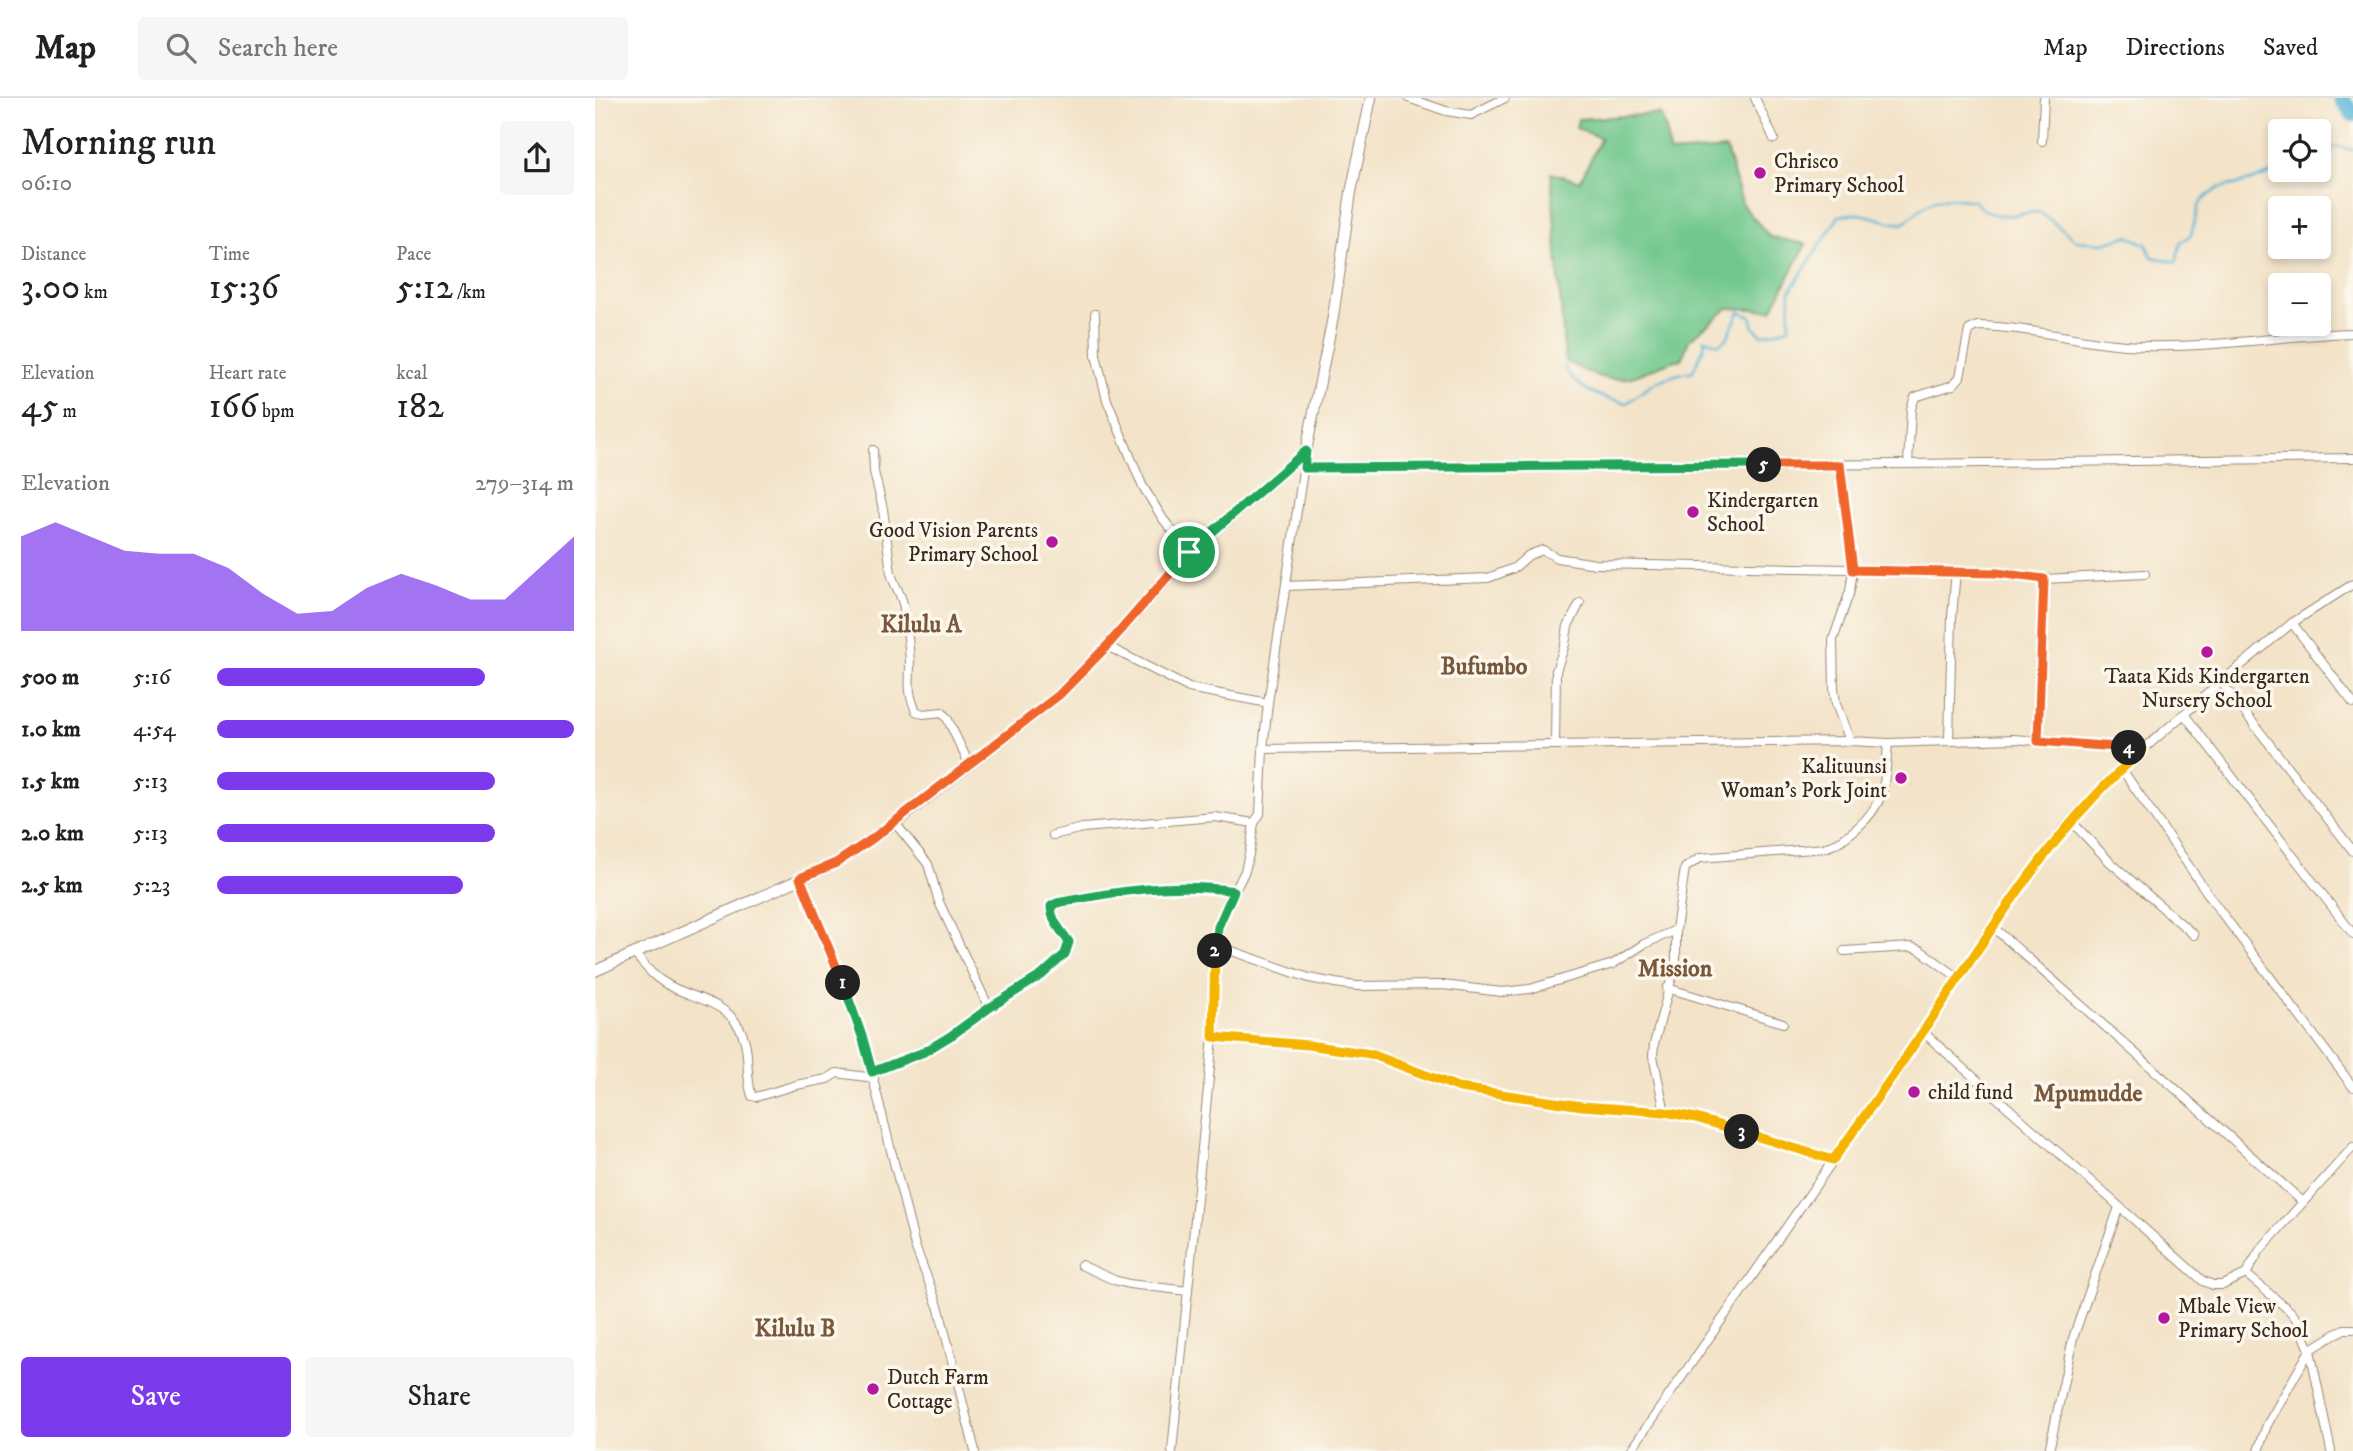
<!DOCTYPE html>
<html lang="en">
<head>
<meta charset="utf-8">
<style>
  body { margin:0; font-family:"IM FELL DW Pica",serif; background:#f6f6f6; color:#222; height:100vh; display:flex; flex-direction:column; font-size:26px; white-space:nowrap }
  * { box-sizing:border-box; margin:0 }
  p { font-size:23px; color:#767676 }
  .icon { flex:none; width:38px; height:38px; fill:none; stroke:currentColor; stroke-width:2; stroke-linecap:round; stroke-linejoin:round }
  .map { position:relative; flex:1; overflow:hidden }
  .details { display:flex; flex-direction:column; background:#fff; width:595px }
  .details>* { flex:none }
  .controls { position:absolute; left:1673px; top:21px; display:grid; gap:14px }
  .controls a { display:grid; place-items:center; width:63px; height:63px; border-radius:7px; background:#fff; box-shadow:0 4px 10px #0003; font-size:35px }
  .pin { position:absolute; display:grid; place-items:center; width:60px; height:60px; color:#fff; margin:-30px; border:4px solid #fff; border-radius:50%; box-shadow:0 2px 7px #0007 }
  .km { position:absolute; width:35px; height:35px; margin:-18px; border-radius:50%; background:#222; color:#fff; font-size:19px; line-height:35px; text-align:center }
  .round { display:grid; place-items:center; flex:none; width:74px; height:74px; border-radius:7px; background:#f6f6f6 }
  .headline { display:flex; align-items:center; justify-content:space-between; height:119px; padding:0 21px }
  h1 { font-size:38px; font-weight:600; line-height:52px }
  .metrics { display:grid; grid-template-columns:repeat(3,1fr); gap:10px; height:119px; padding:7px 21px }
  .metrics div { display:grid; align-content:center }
  .metrics b { font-size:35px; font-weight:600 }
  .metrics small { font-size:19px; font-weight:400 }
  .metrics p { font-size:19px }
  .chart { height:196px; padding:14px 21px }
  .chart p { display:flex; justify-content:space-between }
  .chart svg { width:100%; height:126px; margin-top:7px; fill:#7c3aed; opacity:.7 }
  .primary-button { display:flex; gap:14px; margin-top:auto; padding:14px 21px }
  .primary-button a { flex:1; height:80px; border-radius:7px; background:#7c3aed; color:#fff; font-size:28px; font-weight:600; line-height:80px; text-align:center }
  .primary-button a+a { background:#f6f6f6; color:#222 }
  ul { padding:0 21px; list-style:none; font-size:23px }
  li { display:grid; grid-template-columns:112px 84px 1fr; align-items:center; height:52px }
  li i { height:18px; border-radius:9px; background:#7c3aed }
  header { display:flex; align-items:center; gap:42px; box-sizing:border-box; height:98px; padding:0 35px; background:#fff; border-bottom:2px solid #e0e0e0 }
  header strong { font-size:33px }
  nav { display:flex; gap:38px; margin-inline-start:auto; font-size:24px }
  .search { width:490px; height:63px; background:#f6f6f6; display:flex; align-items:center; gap:18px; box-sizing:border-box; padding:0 24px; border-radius:7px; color:#767676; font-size:26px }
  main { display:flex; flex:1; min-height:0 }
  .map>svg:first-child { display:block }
</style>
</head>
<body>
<header>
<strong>Map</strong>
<div class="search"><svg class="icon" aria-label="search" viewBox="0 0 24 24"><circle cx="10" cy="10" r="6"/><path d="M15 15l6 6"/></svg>Search here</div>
<nav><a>Map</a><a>Directions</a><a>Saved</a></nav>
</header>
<main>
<section class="details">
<div class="headline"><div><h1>Morning run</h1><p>06:10</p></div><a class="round"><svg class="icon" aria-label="share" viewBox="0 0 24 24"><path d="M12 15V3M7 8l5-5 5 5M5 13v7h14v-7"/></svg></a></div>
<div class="metrics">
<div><p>Distance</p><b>3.00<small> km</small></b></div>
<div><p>Time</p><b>15:36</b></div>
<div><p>Pace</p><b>5:12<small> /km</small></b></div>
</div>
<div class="metrics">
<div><p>Elevation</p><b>45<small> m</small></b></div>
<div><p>Heart rate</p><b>166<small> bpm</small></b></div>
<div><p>kcal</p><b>182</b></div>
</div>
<div class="chart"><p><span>Elevation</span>279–314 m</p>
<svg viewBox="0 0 160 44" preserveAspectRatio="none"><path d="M0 44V11L10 6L20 11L30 16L40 17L50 17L60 22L70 31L80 38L90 37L100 29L110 24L120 28L130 33L140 33L150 22L160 11V44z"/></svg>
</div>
<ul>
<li><b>500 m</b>5:16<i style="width:75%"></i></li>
<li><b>1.0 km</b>4:54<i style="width:100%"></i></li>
<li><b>1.5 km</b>5:13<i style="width:78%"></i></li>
<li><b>2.0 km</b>5:13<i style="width:78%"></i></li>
<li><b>2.5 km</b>5:23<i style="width:69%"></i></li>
</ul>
<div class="primary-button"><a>Save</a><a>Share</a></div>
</section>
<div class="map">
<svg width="1758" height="1353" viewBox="0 0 1758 1353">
  <rect width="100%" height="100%" fill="#fbf7ec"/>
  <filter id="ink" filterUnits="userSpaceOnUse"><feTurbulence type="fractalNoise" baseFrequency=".0143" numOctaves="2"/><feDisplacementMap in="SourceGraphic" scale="14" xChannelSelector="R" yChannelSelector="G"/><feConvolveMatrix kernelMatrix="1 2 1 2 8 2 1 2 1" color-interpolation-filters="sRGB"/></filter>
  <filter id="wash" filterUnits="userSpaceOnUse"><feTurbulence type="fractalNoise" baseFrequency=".00686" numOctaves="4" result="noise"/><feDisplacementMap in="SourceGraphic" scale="28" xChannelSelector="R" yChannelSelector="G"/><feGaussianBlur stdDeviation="1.57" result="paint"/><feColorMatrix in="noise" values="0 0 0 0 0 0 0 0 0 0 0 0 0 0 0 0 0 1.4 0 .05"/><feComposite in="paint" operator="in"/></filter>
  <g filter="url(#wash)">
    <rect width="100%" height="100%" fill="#f3e3c8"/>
    <path fill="#71c78d" stroke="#567856" stroke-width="2" d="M1065,16L1071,32L1074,55L1131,51L1148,108L1175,139L1211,146L1177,212L1133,210L1094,242L1087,261C1073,263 1063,269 1050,274C1018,289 998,278 970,263L956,75L985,83L1006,40L981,30L983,21Z"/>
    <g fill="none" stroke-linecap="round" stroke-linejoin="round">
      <g stroke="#57b4d5" stroke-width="2.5">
        <polyline points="1724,59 1728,59 1740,48 1758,52"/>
        <path d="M969,268C978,290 1010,302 1032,305C1056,286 1068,278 1098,273L1109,249L1110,241L1124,246L1132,240L1144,214L1156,218L1159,230L1167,237L1194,230L1195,193L1244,118C1271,111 1282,124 1308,126C1338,100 1339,97 1379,103C1399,126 1419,115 1445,114L1482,143L1509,145L1532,138L1551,146L1557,159L1581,164L1586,144L1596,137L1604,107L1612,98L1624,90L1656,83L1685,72"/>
      </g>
      <polyline stroke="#57b4d5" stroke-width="16" points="1746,0 1758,16"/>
    </g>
  </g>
  <g filter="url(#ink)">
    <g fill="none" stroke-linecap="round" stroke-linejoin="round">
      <defs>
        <g id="minor">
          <polyline points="813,0 851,13 876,17 910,0"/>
          <polyline points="1160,0 1179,41"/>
          <polyline points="1447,43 1449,0"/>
          <polyline points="500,216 501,257 512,302 547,387 568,421 595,454"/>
          <path d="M278,352L279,374L288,411L296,475C299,488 308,498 309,511C312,528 314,547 315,565C315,586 312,593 321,613L328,616L347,614L352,620L375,668"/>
          <path d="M1313,366L1316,311L1320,299L1358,287L1365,279L1374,232L1382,228C1439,229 1494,247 1551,248C1621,250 1689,237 1758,235"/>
          <polyline points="1245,367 1258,472 1255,493 1238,542 1239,590 1241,606 1255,643"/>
          <polyline points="709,370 1313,366 1758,360"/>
          <polyline points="691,488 893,480 919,470 934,457 948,452 962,460 1001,466 1361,473"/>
          <polyline points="1697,525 1758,605"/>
          <polyline points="512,548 594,590 673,605"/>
          <polyline points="1626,584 1758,753"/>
          <polyline points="1589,616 1758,836"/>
          <polyline points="1354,642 1357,519 1361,473 1402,475 1449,481"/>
          <polyline points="1443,643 1449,481 1550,476"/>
          <polyline points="960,647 961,573 970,546 973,528 985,505"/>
          <polyline points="668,651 1255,643 1293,645 1419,641 1548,652"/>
          <polyline points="1526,670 1620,806 1758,989"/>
          <polyline points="1476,723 1515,764 1599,837"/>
          <polyline points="458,737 488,730 620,719 659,725"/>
          <polyline points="205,780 247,882 268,941 320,1148 344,1211 380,1353"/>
          <polyline points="1398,829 1708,1104"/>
          <polyline points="620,847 714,880 740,885 761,888 848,887 907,894 935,891 1018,866 1049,846 1081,832"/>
          <polyline points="1249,853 1316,849 1325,852 1364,880"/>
          <path d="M39,855C50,868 59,880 75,888C99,901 129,903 144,929C157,951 149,975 157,998L161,999L201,987L232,981L242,975L279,980"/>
          <polyline points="1072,890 1188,925"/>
          <path d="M394,910C413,898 474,867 474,844C467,832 456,823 456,808L462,805C521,793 580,784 639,793"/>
          <polyline points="1328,934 1608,1183 1618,1187 1628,1187 1651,1176 1665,1152 1758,1049"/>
          <polyline points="618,939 713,947 776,956 865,990 987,1008 1070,1014 1101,1020 1238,1062"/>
          <polyline points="277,974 329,954 357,937 394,910 344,804 333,766 300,725"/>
          <path d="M1070,1014L1058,958L1059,946L1081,864V832L1090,770L1105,760L1230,750C1243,746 1251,739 1262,730C1292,704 1290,682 1293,645"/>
          <polyline points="486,1167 519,1182 534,1186 593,1193"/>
          <polyline points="1651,1176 1695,1213 1703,1223 1715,1252 1736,1353"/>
          <polyline points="577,1353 618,939 620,847 626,820 650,773 655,752 659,725 665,716 668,651 673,605 711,353"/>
          <polyline points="1035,1353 1328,934 1398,829 1470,729 1521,675 1626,584 1697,525 1758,486"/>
          <polyline points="1454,1353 1478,1240 1524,1109"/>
          <polyline points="1663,1353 1672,1327 1715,1252 1749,1231 1758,1231"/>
        </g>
        <polyline id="tertiary" points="0,873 241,765 300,725 464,597 512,548 595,454 711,353 738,219 756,94 776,0"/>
      </defs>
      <use href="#minor" stroke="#978673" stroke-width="10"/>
      <use href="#tertiary" stroke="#978673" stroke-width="12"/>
      <use href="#minor" stroke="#fff" stroke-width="8"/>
      <use href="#tertiary" stroke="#fff" stroke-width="10"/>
    </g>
  </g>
  <g fill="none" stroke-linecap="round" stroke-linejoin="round" filter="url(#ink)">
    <defs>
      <polyline id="split-1" points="248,885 205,780 241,765 277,741 464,597 512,548 594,454"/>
      <path id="split-2" d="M248,885L268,941L277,974L329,954L357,937L394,910L447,877L470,856L474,844C466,832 456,823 456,808L462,805C521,793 580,784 639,793L623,829L620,853"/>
      <polyline id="split-3" points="620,853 618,939 713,947 776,956 865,990 987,1008 1070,1014 1101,1020 1147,1034"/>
      <path id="split-4" d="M1147,1034L1238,1062C1274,1012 1310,961 1344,910C1405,818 1464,724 1548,652L1534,650"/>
      <polyline id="split-5" points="1169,367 1245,367 1258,472 1402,475 1449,481 1443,643 1534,650"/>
      <polyline id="split-6" points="594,454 711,353 709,370 1169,367"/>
    </defs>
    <use href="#split-1" stroke="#fff" stroke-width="14"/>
    <use href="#split-2" stroke="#fff" stroke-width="14"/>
    <use href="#split-3" stroke="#fff" stroke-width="14"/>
    <use href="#split-4" stroke="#fff" stroke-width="14"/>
    <use href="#split-5" stroke="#fff" stroke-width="14"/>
    <use href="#split-6" stroke="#fff" stroke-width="14"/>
    <use href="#split-1" stroke="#f0652b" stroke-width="9"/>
    <use href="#split-2" stroke="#22a559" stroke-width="9"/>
    <use href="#split-3" stroke="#f5b400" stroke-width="9"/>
    <use href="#split-4" stroke="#f5b400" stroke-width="9"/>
    <use href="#split-5" stroke="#f0652b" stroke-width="9"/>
    <use href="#split-6" stroke="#22a559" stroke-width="9"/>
  </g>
  <g fill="#b5179e" stroke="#fbf7ec" stroke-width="2.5">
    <circle cx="1165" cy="75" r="7"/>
    <circle cx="1098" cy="414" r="7"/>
    <circle cx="457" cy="444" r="7"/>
    <circle cx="1612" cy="554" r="7"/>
    <circle cx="1306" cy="680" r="7"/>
    <circle cx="1319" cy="994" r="7"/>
    <circle cx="1569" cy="1220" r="7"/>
    <circle cx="278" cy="1291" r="7"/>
  </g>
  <g text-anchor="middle" stroke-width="7" stroke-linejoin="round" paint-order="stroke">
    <g font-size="21" fill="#3b2a1e" stroke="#fbf7ec" text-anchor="start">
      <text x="1179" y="70">Chrisco<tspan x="1179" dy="24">Primary School</tspan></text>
      <text x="1112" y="409">Kindergarten<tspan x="1112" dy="24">School</tspan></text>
      <text x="443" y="439" text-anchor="end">Good Vision Parents<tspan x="443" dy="24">Primary School</tspan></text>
      <text x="1612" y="585" text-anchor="middle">Taata Kids Kindergarten<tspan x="1612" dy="24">Nursery School</tspan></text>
      <text x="1292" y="675" text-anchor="end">Kalituunsi<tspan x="1292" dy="24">Woman's Pork Joint</tspan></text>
      <text x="1333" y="1001">child fund</text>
      <text x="1583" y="1215">Mbale View<tspan x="1583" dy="24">Primary School</tspan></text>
      <text x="292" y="1286">Dutch Farm<tspan x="292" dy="24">Cottage</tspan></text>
    </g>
    <g font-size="24" font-weight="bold" fill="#79573a" stroke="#fbf7ec">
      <text x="326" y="534">Kilulu A</text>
      <text x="889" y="576">Bufumbo</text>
      <text x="1080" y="878">Mission</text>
      <text x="1493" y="1003">Mpumudde</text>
      <text x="200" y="1238">Kilulu B</text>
    </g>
  </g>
</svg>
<div class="controls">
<a><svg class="icon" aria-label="locate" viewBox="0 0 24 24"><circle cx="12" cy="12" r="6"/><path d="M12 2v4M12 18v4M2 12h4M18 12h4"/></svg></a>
<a>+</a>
<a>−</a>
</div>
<div class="pin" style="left:594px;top:454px;background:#1e9e55"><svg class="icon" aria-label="arrive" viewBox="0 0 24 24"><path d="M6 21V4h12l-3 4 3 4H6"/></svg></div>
<b class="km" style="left:248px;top:885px">1</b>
<b class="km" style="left:620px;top:853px">2</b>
<b class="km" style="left:1147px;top:1034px">3</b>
<b class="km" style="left:1534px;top:650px">4</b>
<b class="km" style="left:1169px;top:367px">5</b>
</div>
</main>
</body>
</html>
